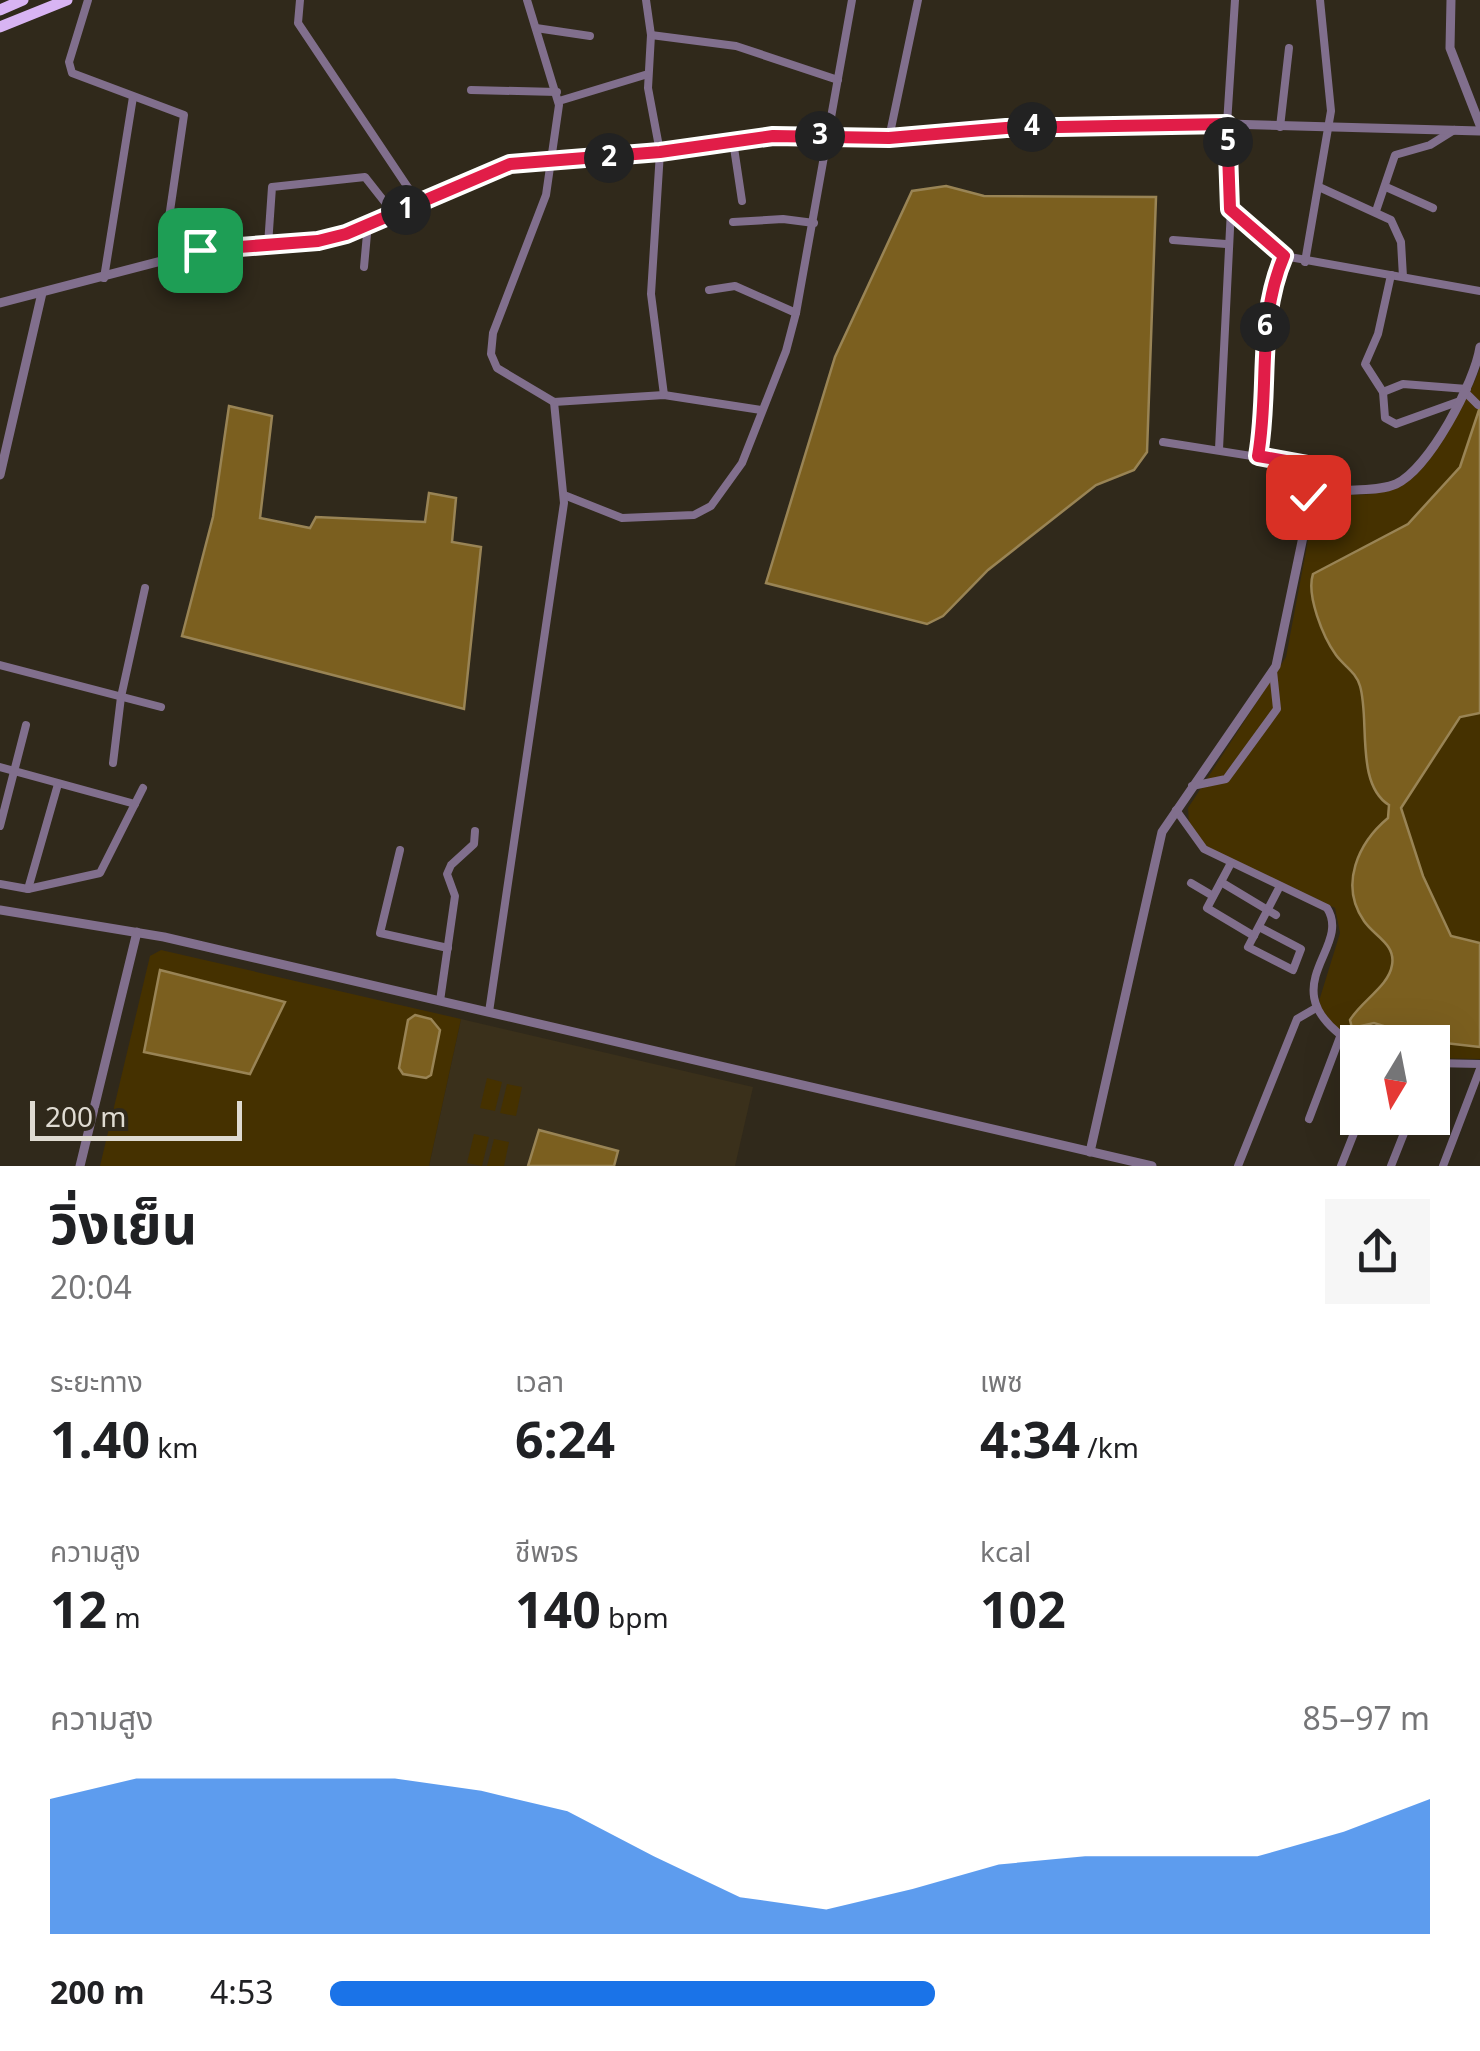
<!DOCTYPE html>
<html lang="th">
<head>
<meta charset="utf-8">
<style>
  body { margin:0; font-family:Georgia,"Noto Sans Thai",serif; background:#f6f6f6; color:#202124; height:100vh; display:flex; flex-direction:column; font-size:38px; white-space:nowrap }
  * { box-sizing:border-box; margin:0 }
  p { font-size:32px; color:#757577 }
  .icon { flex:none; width:55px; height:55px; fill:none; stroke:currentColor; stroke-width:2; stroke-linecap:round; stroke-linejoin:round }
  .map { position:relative; height:1166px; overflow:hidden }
  .panel { display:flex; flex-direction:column; background:#fff; flex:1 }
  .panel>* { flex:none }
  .needle { width:65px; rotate:190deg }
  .controls { position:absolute; left:1340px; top:1025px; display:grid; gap:20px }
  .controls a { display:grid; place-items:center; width:110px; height:110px; border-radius:0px; background:#fff; box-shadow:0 10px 40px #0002; font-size:50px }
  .scale { position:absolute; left:30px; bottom:25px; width:212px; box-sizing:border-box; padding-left:10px; border:5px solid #dfdbd2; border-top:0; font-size:28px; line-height:35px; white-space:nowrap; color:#dfdbd2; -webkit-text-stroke:8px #30291b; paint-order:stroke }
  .pin { position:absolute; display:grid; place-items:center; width:85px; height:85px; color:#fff; margin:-42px; border-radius:20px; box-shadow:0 5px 15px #0006 }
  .km { position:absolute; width:50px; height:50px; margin:-25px; border-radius:50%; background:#222; color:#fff; font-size:28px; line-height:50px; text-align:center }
  .round { display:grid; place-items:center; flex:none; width:105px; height:105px; border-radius:0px; background:#f6f6f6 }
  .overview { display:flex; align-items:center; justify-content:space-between; height:170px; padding:0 50px }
  h1 { font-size:55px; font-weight:700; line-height:75px }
  .stats { display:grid; grid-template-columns:repeat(3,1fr); gap:15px; height:170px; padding:10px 50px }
  .stats div { display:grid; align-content:center }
  .stats b { font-size:50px; font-weight:700 }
  .stats small { font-size:28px; font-weight:400 }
  .stats p { font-size:28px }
  .chart { height:280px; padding:20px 50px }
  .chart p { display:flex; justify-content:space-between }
  .chart svg { width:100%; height:180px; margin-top:10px; fill:#1a73e8; opacity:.7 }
  ul { padding:0 50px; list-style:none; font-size:32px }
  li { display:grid; grid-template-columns:160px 120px 1fr; align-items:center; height:75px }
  li i { height:25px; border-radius:12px; background:#1a73e8 }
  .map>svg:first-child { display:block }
</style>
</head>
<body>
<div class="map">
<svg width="1480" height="1166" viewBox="0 0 1480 1166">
  <rect width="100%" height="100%" fill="#30291b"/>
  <polygon fill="#3a301b" points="461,1019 753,1087 735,1166 429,1166"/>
  <g fill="#453100">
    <path d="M1480,367V1059L1433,1058L1432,1042C1390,1042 1334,1053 1319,1001L1340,933L1335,908L1207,847L1189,825L1188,808L1286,657L1315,503C1336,489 1362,499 1384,491C1421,478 1469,403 1480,367Z"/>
    <polygon points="161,950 461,1019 429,1166 100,1166 150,956"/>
    <polygon points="487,1078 502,1082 495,1111 480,1108"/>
    <polygon points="507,1084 522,1087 516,1116 500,1113"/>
    <polygon points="474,1134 489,1137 482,1166 467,1163"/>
    <polygon points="494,1139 509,1142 504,1166 487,1166"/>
  </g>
  <g fill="#7b5f1f" stroke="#998455" stroke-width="2.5">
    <polygon points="946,186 984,196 1156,197 1147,452 1134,470 1096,485 988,570 943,616 927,624 766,583 835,357 912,191"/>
    <polygon points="229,406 272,416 260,518 310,528 316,517 425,522 429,493 456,498 452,542 481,547 464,709 182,636 213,517"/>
    <path d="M1480,407V713L1460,717L1401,808L1423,876L1451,936L1480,943V1047L1436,1042L1374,1023L1352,1028L1350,1020C1361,1001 1389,986 1392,965C1396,944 1374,936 1364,921C1339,885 1358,843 1388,818L1389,805C1355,784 1370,719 1360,686C1356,672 1344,666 1336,655C1323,637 1306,595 1313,574L1408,524L1460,467Z"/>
    <polygon points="160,970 285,1002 250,1074 144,1052"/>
    <polygon points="415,1015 431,1019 440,1030 431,1075 426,1078 403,1074 399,1068 408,1020"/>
    <polygon points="539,1130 618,1151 614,1166 528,1166"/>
  </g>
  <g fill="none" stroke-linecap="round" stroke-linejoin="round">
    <g stroke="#816f8d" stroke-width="8">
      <polyline points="88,0 69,62 72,73 184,115 163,259"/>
      <polyline points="300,0 298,23 419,204"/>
      <polyline points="527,0 559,105 546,195 493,333 491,354 497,368 554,402 664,395 761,410"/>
      <polyline points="646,0 651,35 648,88 660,152 651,294 664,395"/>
      <polyline points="536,28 590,36"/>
      <polyline points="651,35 736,46 838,80"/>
      <polyline points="471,90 557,92"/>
      <polyline points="559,101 648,74"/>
      <polyline points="1280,127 1289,48"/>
      <polyline points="889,138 918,0"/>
      <polyline points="733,141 742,201"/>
      <polyline points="1319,187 1391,220 1401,242 1403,277"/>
      <polyline points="1386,187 1433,208"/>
      <polyline points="1231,209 1284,256 1480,291"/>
      <polyline points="1376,211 1395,155 1430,145 1454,130"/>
      <polyline points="733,222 783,219 814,223"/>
      <polyline points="1173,240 1226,244"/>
      <polyline points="268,245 272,187 365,177 395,215"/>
      <polyline points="1305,262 1331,111 1320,0"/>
      <polyline points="364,267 368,223"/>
      <polyline points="1391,275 1378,334 1365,364 1383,392 1385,418 1396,424 1460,401"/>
      <polyline points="104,278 133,97"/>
      <polyline points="709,290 735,286 796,313"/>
      <polyline points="1383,392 1403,384 1467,389"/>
      <polyline points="1465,392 1478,405"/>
      <polyline points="1163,442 1308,465 1309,508"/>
      <polyline points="1219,449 1231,209 1227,124 1235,0"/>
      <path d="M1258,456C1270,388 1255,321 1284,256"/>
      <polyline points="564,495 622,518 694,515 711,506 742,463 786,351 796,313 852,0"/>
      <polyline points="0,665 161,707"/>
      <polyline points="113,763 121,697 145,588"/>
      <polyline points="0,767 135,804"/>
      <polyline points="1192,786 1226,779 1277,709 1273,671"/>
      <path d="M1176,810L1204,849L1327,908C1354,950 1263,989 1358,1047"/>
      <polyline points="0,826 26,725"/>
      <polyline points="400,850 380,933 448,948"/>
      <polyline points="1231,863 1207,908 1254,936"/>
      <polyline points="1221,882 1276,915"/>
      <polyline points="1191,883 1213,896"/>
      <polyline points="0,884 28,889 100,873 143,788"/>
      <polyline points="28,889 58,784"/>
      <polyline points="1259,927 1301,949 1293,970 1248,947 1280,886"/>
      <polyline points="440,1001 455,896 447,874 451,865 474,844 475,831"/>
      <polyline points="489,1012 564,503 554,402"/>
      <polyline points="1432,1063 1480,1064"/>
      <polyline points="1309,1119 1340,1037"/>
      <polyline points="1238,1166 1297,1019 1316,1008"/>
      <polyline points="1341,1166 1360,1118"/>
      <polyline points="1391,1166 1410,1118"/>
      <polyline points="1443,1166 1480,1069"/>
    </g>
    <g stroke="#816f8d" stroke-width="9">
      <polyline points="1451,0 1450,48 1480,125"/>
      <polyline points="0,303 219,246 318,241 346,234 510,164 660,152 773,136 889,138 1006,128 1227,124 1480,131"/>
      <polyline points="0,475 42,293"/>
      <polyline points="0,910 164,937 1152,1166"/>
      <path d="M1090,1152L1162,832L1276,666L1309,508C1329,481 1368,496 1396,484C1429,469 1475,382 1480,347"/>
      <polyline points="80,1166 137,932"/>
    </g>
    <g stroke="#d8b4f3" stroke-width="11">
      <polyline points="0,10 23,0"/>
      <polyline points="0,27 67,0"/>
    </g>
  </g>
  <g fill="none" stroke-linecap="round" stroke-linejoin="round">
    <defs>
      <path id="route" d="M200,250L318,241L346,234L510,164L660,152L773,136L889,138L1006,128L1227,124L1230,209L1284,256C1256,321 1270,388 1258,456L1308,465V497"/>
    </defs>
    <use href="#route" stroke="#fff" stroke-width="20"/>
    <use href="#route" stroke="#e11d48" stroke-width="12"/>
  </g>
</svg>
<div class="controls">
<a><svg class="needle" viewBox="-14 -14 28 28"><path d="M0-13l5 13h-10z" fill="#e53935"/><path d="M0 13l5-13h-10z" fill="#757577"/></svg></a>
</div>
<div class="scale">200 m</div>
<div class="pin" style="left:200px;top:250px;background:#1e9e55"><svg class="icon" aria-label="arrive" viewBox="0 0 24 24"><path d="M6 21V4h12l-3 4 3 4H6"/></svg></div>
<div class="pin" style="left:1308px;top:497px;background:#d93025"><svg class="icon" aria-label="check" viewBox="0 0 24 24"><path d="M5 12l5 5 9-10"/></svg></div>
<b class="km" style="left:406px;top:210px">1</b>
<b class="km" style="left:609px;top:158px">2</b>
<b class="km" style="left:820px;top:136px">3</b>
<b class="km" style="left:1032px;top:127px">4</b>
<b class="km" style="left:1228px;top:142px">5</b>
<b class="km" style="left:1265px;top:327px">6</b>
</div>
<section class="panel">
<div class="overview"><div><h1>วิ่งเย็น</h1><p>20:04</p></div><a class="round"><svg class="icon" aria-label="share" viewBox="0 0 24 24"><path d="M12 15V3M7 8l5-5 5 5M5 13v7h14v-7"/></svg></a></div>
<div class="stats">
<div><p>ระยะทาง</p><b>1.40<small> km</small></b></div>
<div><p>เวลา</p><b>6:24</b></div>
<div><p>เพซ</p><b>4:34<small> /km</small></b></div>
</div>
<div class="stats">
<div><p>ความสูง</p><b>12<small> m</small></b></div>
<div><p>ชีพจร</p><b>140<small> bpm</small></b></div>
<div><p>kcal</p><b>102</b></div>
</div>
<div class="chart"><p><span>ความสูง</span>85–97 m</p>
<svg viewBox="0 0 160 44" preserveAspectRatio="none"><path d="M0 44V11L10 6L20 6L30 6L40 6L50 9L60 14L70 25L80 35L90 38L100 33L110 27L120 25L130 25L140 25L150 19L160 11V44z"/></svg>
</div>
<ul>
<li><b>200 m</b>4:53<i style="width:55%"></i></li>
</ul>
</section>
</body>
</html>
